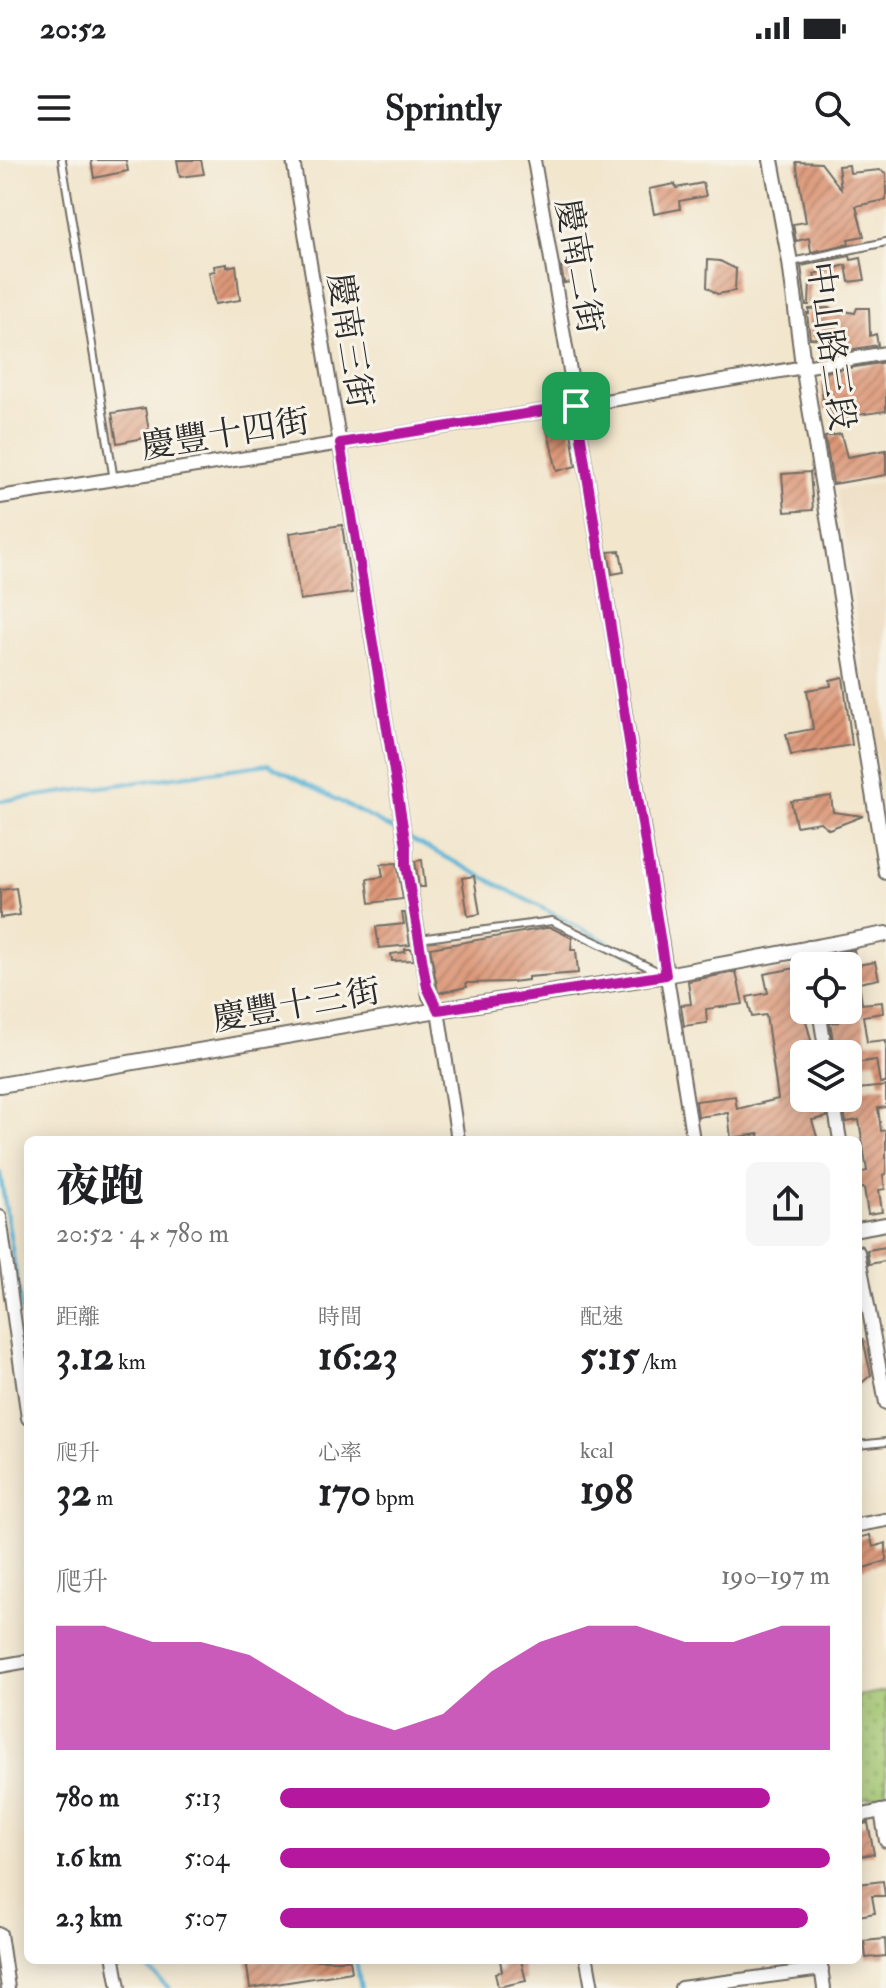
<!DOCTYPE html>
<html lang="zh-TW">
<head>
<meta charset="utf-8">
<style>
  body { margin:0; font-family:"IM FELL Double Pica","Noto Serif TC",serif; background:#f6f6f6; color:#202124; height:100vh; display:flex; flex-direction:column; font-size:30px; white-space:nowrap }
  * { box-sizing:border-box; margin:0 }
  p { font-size:26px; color:#757577 }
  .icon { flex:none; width:44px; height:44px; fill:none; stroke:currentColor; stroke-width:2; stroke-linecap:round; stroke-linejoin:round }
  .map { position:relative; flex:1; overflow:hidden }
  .drawer { position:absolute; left:24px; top:976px; width:838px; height:828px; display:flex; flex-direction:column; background:#fff; border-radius:12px; box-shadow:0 4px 20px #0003 }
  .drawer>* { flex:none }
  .tools { position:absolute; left:790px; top:792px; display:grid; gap:16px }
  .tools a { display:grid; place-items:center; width:72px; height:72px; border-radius:12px; background:#fff; box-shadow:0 4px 20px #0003; font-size:40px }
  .pin { position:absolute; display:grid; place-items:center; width:68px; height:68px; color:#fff; margin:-34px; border-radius:16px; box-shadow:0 4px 12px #0006 }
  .round { display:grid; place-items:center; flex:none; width:84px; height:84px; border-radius:12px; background:#f6f6f6 }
  .overview { display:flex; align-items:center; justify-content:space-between; height:136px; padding:0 32px }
  h1 { font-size:44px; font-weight:800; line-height:60px }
  .metrics { display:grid; grid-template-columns:repeat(3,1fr); gap:12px; height:136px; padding:8px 32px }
  .metrics div { display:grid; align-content:center }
  .metrics b { font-size:40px; font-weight:800 }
  .metrics small { font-size:22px; font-weight:400 }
  .metrics p { font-size:22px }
  .chart { height:224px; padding:16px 32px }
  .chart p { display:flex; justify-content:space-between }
  .chart svg { width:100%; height:144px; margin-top:8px; fill:#b5179e; opacity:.7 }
  ul { padding:0 32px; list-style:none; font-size:26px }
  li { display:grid; grid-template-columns:128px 96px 1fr; align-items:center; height:60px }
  li i { height:20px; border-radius:10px; background:#b5179e }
  .status { display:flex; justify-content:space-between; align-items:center; height:56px; padding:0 40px; background:#fff; direction:ltr }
  .status svg { height:22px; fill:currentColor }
  header { display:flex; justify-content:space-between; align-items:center; height:104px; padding:0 32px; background:#fff; font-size:36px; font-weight:800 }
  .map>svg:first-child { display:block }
</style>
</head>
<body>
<div class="status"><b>20:52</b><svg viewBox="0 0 49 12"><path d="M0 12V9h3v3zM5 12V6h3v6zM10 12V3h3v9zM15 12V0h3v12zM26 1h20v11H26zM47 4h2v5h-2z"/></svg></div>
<header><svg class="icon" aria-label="menu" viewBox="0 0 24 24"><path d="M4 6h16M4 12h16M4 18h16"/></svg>Sprintly<svg class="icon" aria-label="search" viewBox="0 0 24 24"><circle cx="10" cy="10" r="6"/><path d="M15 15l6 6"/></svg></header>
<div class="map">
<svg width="886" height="1828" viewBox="0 0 886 1828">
  <defs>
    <pattern id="park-dots" width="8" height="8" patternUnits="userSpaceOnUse" patternTransform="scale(2)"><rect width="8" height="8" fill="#a2c670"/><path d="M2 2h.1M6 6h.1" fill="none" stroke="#84a15c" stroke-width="1.8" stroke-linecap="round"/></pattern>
    <pattern id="building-hatch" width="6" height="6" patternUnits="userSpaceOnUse" patternTransform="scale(2)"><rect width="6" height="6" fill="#db9576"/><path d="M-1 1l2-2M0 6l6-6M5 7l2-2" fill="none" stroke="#b27a61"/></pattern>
  </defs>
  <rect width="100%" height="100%" fill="#f7f3e8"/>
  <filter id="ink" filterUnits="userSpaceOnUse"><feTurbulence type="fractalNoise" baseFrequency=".0125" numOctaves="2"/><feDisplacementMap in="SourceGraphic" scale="16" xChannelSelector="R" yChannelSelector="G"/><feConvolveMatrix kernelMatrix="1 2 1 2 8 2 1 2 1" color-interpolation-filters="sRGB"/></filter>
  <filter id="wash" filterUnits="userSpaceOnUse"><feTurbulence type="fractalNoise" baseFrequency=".006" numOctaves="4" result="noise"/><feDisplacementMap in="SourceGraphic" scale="32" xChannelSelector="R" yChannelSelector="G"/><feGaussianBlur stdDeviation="1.8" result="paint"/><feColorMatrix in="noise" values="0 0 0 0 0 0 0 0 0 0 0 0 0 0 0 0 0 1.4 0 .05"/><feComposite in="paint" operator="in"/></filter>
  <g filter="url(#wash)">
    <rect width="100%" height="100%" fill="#f2e6cd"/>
    <polygon fill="#ecd8ba" points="886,322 886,656 837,330"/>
    <polygon fill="url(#park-dots)" stroke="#66784e" stroke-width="2" points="886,1531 886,1635 858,1639 858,1536"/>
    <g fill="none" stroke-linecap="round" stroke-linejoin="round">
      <g stroke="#58b3d6" stroke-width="4">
        <polyline points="0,641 268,604 402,674"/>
        <polyline points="409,678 651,805"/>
        <polyline points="0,1013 28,1189"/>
        <polyline points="138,1800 169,1828"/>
        <polyline points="356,1800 361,1828"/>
      </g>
    </g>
    <g id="blocks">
      <g fill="url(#building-hatch)">
        <polygon points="91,0 126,0 128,11 94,18"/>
        <polygon points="177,0 201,0 204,14 180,17"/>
        <polygon points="796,2 821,3 841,29 838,6 849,5 850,13 880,10 886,13 886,40 856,46 864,76 848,79 849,84 811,92 809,78 796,81 793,64 806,62"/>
        <polygon points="703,23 706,36 679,41 680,49 654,54 649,29 675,24 676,28"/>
        <polygon points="850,96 851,100 861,98 865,120 849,122 846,105 814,114 815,118 810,121 809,145 806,145 801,106"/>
        <polygon points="708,100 720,101 736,109 735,131 717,134 707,127"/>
        <polygon points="227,104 227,107 236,105 240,140 215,144 209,112 215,111 214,106"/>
        <polygon points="569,106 571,122 564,123 561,107"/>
        <polygon points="828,148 855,153 857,148 869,148 870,176 876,174 878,185 832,193 830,179 810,178 807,153 809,154 809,149"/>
        <polygon points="886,202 886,251 850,256 851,261 834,263 832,246 824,250 821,222 826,221 825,212"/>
        <polygon points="145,248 150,277 117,283 112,253"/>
        <polygon points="569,256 576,306 557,311 545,260"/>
        <polygon points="841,274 847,297 886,290 886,315 833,324 825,277"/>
        <polygon points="810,312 813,350 785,352 782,314"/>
        <polygon points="342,365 352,433 300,440 290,373"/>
        <polygon points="620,391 624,412 612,414 608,392"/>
        <polygon points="843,517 852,585 791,595 786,574 813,569 807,530 831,526 830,520"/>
        <polygon points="831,636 833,652 863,656 829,669 820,662 796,666 791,641"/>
        <polygon points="422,700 425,727 419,727 415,701"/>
        <polygon points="397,703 403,739 370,743 367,719 383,717 381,704"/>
        <polygon points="474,716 480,754 468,756 462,718"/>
        <polygon points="16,728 20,755 0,758 0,730"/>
        <polygon points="402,753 405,753 410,785 379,788 376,767 404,764"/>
        <polygon points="546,768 552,768 572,778 571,790 576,790 578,813 528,817 528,820 511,822 466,823 467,827 438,833 430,788"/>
        <polygon points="405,789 412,789 414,800 392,801 391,794 405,792"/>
        <polygon points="854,790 857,805 875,802 879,819 859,823 862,844 882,842 883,853 863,856 867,882 886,880 886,923 880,923 876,900 848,904 848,894 835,894 830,863 839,862 837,852 848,851 848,806 823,806 821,796"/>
        <polygon points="801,807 804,853 813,888 798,891 804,921 804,945 824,942 827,957 812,960 818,980 760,980 759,974 731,978 728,953 698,957 696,941 735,936 737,949 778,939 766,855 752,857 747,837 768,833 764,814"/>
        <polygon points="736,812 743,844 706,849 707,863 684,866 681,845 691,844 688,821"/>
        <polygon points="886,926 886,947 878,948 881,971 886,970 886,1014 883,1015 885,1029 879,1030 882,1052 868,1054 864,1028 858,1029 858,1013 867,1011 859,960 846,962 842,939 848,938 848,930"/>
        <polygon points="886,1087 886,1101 869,1104 867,1090"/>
        <polygon points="858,1179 863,1179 871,1215 858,1226"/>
        <polygon points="870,1375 873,1387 886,1383 886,1401 858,1410 858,1378"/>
        <polygon points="868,1663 874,1694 858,1696 858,1665"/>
        <polygon points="883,1721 885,1736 872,1736 875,1753 858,1756 858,1724"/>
        <polygon points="885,1779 886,1796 866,1798 864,1781"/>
        <polygon points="246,1800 350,1800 352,1812 250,1828"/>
        <polygon points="500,1800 521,1800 526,1821 498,1827 495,1813 502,1811"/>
      </g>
    </g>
  </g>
  <g filter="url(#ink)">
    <use href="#blocks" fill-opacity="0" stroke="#716c64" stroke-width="2"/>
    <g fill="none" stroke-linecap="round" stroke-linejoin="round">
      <defs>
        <g id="service">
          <polyline points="62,0 114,320"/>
          <polyline points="792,102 886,82"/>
          <polyline points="419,779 552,761 659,812"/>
          <polyline points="858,1285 886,1282"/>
        </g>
        <g id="minor">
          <polyline points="293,0 401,654 406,686 406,705 429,836 438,850 458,980"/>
          <polyline points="534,0 576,246 693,980"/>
          <polyline points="0,337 576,246 886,193"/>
          <polyline points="809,787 812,806"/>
          <polyline points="819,850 826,894"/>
          <polyline points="833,938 840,980"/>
          <polyline points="0,1057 28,1258"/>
          <polyline points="858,1069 886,1064"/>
          <polyline points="858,1092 886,1243"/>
          <polyline points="858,1365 886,1360"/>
          <polyline points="0,1506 28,1501"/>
          <polyline points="881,1651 886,1681"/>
          <polyline points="858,1656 886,1650"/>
          <polyline points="0,1774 8,1828"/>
          <polyline points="114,1800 119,1828"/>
          <polyline points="587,1800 592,1828"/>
          <polyline points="820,1800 824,1828"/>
          <polyline points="681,1828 822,1809"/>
        </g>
        <g id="tertiary">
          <polyline points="771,0 790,102 803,205 886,712"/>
          <polyline points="0,925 438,850 666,815 886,774"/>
        </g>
      </defs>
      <use href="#service" stroke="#716c64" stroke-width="10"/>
      <use href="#minor" stroke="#716c64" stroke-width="16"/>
      <use href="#tertiary" stroke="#716c64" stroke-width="18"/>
      <use href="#service" stroke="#fff" stroke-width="6"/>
      <use href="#minor" stroke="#fff" stroke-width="12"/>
      <use href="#tertiary" stroke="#fff" stroke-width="14"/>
    </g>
  </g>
  <g fill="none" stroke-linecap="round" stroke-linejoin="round" filter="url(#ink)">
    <defs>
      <polygon id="route" points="576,246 666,815 438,850 427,827 406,705 406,686 401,654 340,283"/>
    </defs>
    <use href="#route" stroke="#fff" stroke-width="16"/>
    <use href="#route" stroke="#b5179e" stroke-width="10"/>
  </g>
  <g text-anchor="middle" stroke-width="6" stroke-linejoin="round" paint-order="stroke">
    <g font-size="34" fill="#2b2b2b" stroke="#f7f3e8">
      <text transform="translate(580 106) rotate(80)" y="12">慶南二街</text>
      <text transform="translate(351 180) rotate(81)" y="12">慶南三街</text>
      <text transform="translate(832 186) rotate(82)" y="12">中山路三段</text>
      <text transform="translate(225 273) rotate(-9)" y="12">慶豐十四街</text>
      <text transform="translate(296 844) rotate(-10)" y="12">慶豐十三街</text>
    </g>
  </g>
</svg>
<div class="tools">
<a><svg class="icon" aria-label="locate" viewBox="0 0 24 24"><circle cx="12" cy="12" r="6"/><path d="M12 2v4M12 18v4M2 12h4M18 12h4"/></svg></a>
<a><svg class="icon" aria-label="layers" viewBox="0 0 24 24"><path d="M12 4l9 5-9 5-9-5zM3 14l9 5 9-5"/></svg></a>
</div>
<div class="pin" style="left:576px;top:246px;background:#1e9e55"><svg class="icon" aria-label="arrive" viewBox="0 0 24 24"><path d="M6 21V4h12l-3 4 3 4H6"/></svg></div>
<section class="drawer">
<div class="overview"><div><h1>夜跑</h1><p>20:52 · 4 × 780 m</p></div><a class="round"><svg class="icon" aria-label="share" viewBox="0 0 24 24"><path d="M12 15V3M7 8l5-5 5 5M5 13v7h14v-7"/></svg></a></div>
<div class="metrics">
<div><p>距離</p><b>3.12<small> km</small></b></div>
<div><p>時間</p><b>16:23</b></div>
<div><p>配速</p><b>5:15<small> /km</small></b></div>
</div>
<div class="metrics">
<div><p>爬升</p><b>32<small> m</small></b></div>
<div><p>心率</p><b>170<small> bpm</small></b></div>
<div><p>kcal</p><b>198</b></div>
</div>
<div class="chart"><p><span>爬升</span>190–197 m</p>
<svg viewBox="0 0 160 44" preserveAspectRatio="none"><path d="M0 44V6L10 6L20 11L30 11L40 15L50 24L60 33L70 38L80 33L90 20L100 11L110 6L120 6L130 11L140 11L150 6L160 6V44z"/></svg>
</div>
<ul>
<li><b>780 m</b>5:13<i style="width:89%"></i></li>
<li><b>1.6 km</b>5:04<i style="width:100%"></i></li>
<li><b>2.3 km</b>5:07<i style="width:96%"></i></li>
</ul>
</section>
</div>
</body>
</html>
